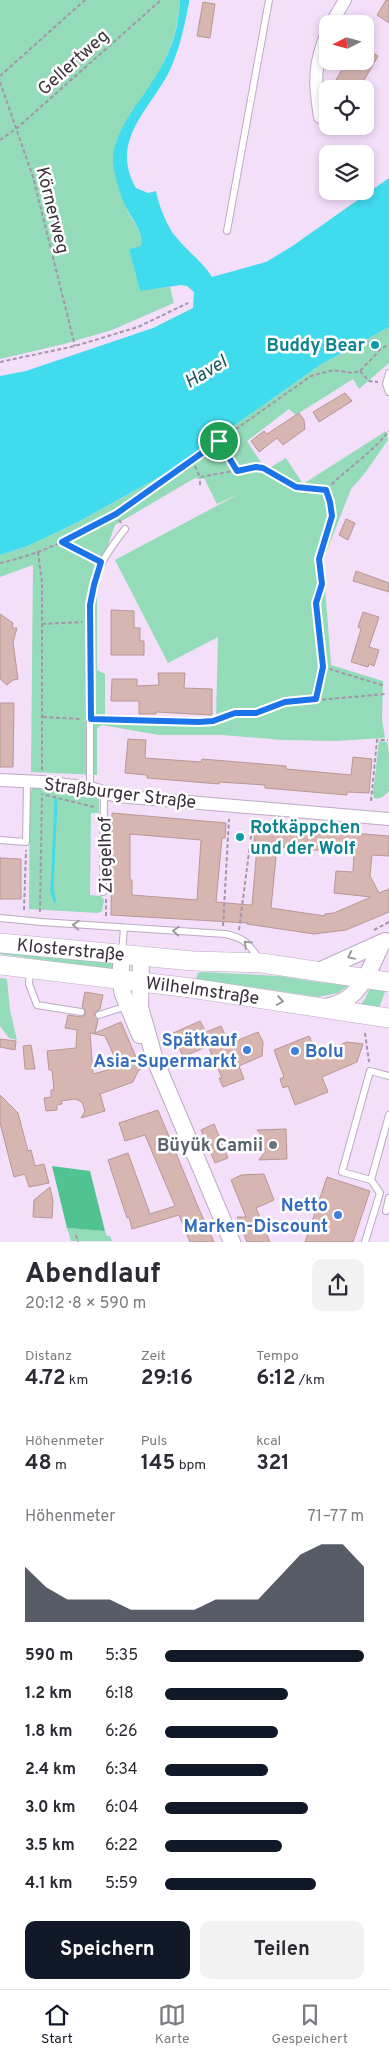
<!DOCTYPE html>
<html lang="de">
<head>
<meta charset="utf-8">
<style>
  body { margin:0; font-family:Overpass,sans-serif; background:#f2f2f3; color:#2b2b33; height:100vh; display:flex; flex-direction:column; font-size:19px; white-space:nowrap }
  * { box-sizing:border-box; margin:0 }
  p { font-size:16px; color:#7c7c81 }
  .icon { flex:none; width:28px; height:28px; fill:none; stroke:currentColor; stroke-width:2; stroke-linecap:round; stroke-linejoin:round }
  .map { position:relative; height:1242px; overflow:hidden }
  .details { display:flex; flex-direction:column; background:#fff; flex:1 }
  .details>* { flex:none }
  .needle { width:32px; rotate:264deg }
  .tools { position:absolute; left:319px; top:15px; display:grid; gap:10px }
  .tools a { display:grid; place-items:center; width:55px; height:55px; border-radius:10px; background:#fff; box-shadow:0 2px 8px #0003; font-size:25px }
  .pin { position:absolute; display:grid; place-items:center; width:42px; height:42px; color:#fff; margin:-21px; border:2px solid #fff; border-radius:50%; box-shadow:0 1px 5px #0007 }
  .round { display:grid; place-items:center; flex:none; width:52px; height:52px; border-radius:10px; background:#f2f2f3 }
  .overview { display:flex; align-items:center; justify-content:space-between; height:85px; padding:0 25px }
  h1 { font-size:28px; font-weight:700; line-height:38px }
  .metrics { display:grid; grid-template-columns:repeat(3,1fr); gap:8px; height:85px; padding:5px 25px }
  .metrics div { display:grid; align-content:center }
  .metrics b { font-size:21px; font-weight:700 }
  .metrics small { font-size:14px; font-weight:400 }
  .metrics p { font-size:14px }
  .chart { height:140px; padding:10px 25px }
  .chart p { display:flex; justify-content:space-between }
  .chart svg { width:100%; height:90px; margin-top:5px; fill:#111827; opacity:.7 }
  .primary-button { display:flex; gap:10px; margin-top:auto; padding:10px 25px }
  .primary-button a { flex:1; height:58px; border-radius:10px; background:#111827; color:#fff; font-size:20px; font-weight:700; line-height:58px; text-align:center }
  .primary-button a+a { background:#f2f2f3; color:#2b2b33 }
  ul { padding:0 25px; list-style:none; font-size:16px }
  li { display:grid; grid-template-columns:80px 60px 1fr; align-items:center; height:38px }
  li i { height:12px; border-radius:6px; background:#111827 }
  .tab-bar { display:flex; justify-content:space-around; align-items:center; height:70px; border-top:1px solid #e1e1e2; background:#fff; font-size:14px; color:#7c7c81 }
  .tab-bar a { display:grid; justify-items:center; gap:2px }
  .tab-bar .selected { color:#111827 }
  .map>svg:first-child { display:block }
</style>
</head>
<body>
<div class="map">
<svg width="389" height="1242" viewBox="0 0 389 1242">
  <rect width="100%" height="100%" fill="#f3dff9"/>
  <g fill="#94dbb9" fill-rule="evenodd">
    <path d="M0,0H180C178,55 142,101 115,147C119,165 121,193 127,210C132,222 144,232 142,246L129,249L140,290L170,287L174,303L112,330L64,344L0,359Z"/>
    <path d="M389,327V363L359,389L353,379L296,415L289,409L247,441L266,470L286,458L303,484L386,431L388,440L365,473L351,489L323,561L331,665L383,681L382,719L385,738L335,741L283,740L223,735H159L102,725L97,728V775L31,772L33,565L0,577V555L28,546L78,522L170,471L320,365ZM195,478L200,479L204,478L217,504L239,494L115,560L168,663L218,637L216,718H105V674L97,670V578L115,525Z"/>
    <path d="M379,741L387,742L389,754V791C384,796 382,799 374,798L373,793Z"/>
    <polygon points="33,787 86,792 99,799 99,813 91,813 90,895 101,896 104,900 102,911 98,913 29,909 30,793"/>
    <polygon points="0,950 115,961 113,970 0,954"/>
    <polygon points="201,972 278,976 325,983 350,984 338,993 318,997 196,979 198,973"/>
    <polygon points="0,978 7,979 10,1010 17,1040 9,1038 0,1026"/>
    <polygon points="370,988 386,989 378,1011 359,1006 365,999"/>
    <polygon points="67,1228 105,1231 107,1236 110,1236 112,1241 71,1241"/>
  </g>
  <polygon fill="#51c393" points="52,1166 90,1171 105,1231 67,1228"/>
  <path fill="#41dbee" d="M180,0H189V3C185,23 181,43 173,63C156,106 107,137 136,188L148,193L156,191C158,203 167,227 176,237C187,251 202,261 212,277L266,262L291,247L389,178V327L320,365L170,471L78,522L28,546L0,555V376L26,371L153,328L193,308L194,292L187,286L181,285L140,291L129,249L141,246C145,232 130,218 125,205C120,194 112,168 113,157C116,128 139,103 154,79C170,55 179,29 180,0Z"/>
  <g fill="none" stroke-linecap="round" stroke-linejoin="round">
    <polyline stroke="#41dbee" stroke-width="3" points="55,901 52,891 56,800"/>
  </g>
  <g fill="#d7b5b1" stroke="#b89794" fill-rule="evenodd">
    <polygon points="386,0 389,0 389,23 377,15"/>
    <polygon points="203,2 215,4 210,38 197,36"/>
    <polygon points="365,49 378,56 359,89 352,89 336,80 347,61 365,61"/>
    <polygon points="345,393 352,401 319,422 313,412"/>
    <polygon points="299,413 304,420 305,429 283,445 277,438 259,452 251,441 264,431 267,434"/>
    <polygon points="346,519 355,523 348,540 339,535"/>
    <polygon points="356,571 389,583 389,592 353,581"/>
    <polygon points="111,610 134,611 134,628 140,628 140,641 144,641 144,655 111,655"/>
    <polygon points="363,612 379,617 369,647 379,650 374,666 369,664 368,667 351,662 361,629 358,627"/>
    <polygon points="0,614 13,623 12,628 17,628 13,642 18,679 13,680 7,685 0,679"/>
    <polygon points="158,673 185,673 184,688 212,689 212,715 156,712 156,714 139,714 139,701 111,701 112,679 137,679 137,686 159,685"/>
    <polygon points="0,703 14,703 13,767 0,767"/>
    <polygon points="128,739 146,740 145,758 201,762 202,759 286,766 286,769 351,775 353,757 372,759 369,793 347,792 347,795 265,788 265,785 219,782 219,784 147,778 147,775 125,773"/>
    <path d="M112,813L226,823L225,838H222L216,902L249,905H252L256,859L257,845H254L255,825L389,836V856L372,855L370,876L379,893L389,889V912L346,930L314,934L247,924L248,923L111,915ZM130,834L201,840L197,900L132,895V880H130ZM277,847L354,853L353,872L336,871L334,893L371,897L334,913L325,914V916L271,908Z"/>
    <polygon points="0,858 21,859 21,899 0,899"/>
    <path d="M85,992L103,995L100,1009L94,1014L98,1020L95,1033L121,1022L141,1069L138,1071L133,1082L100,1094L105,1111L81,1118L85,1111L82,1102L75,1099L61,1101L62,1104L57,1105V1110L46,1111L44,1098L51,1097V1090H54L52,1070H49L47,1051L76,1048L77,1030L65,1028L68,1015L81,1017L85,1015V1010L82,1007ZM90,1033L105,1036L119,1067L93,1074Z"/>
    <polygon points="200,1021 206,1032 221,1026 229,1044 258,1032 263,1042 262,1056 239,1066 244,1079 223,1087 219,1078 222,1078 208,1046 183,1057 173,1033"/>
    <polygon points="309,1036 317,1054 347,1042 363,1044 357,1062 322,1077 328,1092 295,1105 288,1086 283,1088 280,1079 284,1077 274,1050"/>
    <polygon points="0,1039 16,1041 15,1050 0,1047"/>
    <polygon points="31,1045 35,1069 25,1069 23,1046"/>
    <polygon points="0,1095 18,1113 28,1151 31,1150 35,1166 44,1164 49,1183 29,1187 25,1174 14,1177 0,1123"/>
    <polygon points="158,1110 199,1209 214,1242 190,1242 179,1215 132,1229 129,1217 127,1218 108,1160 128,1153 150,1214 175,1206 145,1135 125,1141 119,1123"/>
    <polygon points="214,1124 228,1158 215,1163 201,1130"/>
    <polygon points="286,1129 287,1159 259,1160 266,1150 259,1146 264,1138 257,1130"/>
    <polygon points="264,1174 274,1200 256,1208 270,1242 247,1242 237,1217 246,1217 231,1180 241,1175"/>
    <polygon points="327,1177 370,1191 353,1242 305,1242"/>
    <polygon points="50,1187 53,1201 52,1218 33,1217 34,1200"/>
  </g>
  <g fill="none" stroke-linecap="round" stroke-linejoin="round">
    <defs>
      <g id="service">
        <polyline points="227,231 269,0"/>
        <polyline points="389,373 386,384 389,392"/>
        <path d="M90,788V605C96,569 103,557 125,529"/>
        <polyline points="0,840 26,842 27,783"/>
        <polyline points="103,892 104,793"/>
        <path d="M0,918L41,922L225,934C245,938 248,943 260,960"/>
        <polyline points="122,952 124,928"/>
        <polyline points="30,970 29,984 37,1005 81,1012"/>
        <polyline points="99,1015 127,1006"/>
        <polyline points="371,1180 342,1172 370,1071 389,1076"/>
        <polyline points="386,1211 389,1198"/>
        <polyline points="365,1242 380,1193 371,1180 389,1115"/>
      </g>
      <g id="minor">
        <polyline points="331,24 345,0"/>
        <path d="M320,117C314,82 314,63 328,30"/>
        <polyline points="0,780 42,782 90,788 117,796 389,819"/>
      </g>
      <g id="tertiary">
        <polyline points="122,955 120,980 123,994 140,1035"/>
        <polyline points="141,957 140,1007 155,1060 232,1242"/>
        <polyline points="321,970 385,941"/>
        <path d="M322,1008C330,1006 339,1004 345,1000C364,989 373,962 382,943"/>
      </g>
      <g id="secondary">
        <path id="s1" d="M0,943L193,961L262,963L389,982"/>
        <path id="s2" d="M0,965L191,988L389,1018"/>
      </g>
    </defs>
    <use href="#service" stroke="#bcaac2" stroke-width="8"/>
    <use href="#minor" stroke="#bcaac2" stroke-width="14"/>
    <use href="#tertiary" stroke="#bcaac2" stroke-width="18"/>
    <use href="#secondary" stroke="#bcaac2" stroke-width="20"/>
    <g stroke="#a495a8" stroke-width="2" stroke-dasharray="4 2.5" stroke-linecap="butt">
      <polyline points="0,76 85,0"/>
      <polyline points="0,82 33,177 75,346"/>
      <polyline points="0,140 17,128 161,0"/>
      <polyline points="0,362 75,346 138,327 188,303"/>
      <polyline points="360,371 369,381 378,382"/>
      <polyline points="219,441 237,471"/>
      <polyline points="192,460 200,477 256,467 270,471 296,487 326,490"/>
      <polyline points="200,485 200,478"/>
      <polyline points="116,514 121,523"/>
      <polyline points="62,543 94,558"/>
      <polyline points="38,552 42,582 42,770"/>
      <path d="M0,563C42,554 79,535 116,514L311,376L333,370L352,373L360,371L382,348L389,345"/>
      <polyline points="42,624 82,622"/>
      <polyline points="323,667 385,686"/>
      <path d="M316,698L323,667L316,603L322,584L319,559L332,516L331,502L326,490C346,469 371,454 389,431"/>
      <polyline points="43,717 81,719"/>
      <polyline points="98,720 199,722 213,721 235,713 256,713 285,703 385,694"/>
      <polyline points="46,795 94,807"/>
      <polyline points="371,801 377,740 388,740"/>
      <polyline points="106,899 106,917"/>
      <polyline points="24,910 26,850"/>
      <polyline points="40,912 42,794"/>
      <polyline points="223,926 229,819"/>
      <polyline points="239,930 253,821"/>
      <polyline points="374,930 389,922"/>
      <polyline points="365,1033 369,1062"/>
      <polyline points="76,1235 78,1242"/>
    </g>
    <use href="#service" stroke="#fff" stroke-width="6"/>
    <use href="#minor" stroke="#fff" stroke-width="12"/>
    <use href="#tertiary" stroke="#fff" stroke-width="16"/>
    <use href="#secondary" stroke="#fff" stroke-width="19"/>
  </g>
  <defs><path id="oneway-chevron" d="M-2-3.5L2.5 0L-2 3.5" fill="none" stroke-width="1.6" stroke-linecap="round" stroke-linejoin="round" transform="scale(1.25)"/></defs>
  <g stroke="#9c989d">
    <use href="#oneway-chevron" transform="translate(76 925) rotate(-176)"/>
    <use href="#oneway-chevron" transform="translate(176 931) rotate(-177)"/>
    <use href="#oneway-chevron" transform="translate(247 944) rotate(-137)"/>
    <use href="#oneway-chevron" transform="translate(351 956) rotate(154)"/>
    <use href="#oneway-chevron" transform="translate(280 1001) rotate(9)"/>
  </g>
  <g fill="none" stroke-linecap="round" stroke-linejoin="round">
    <defs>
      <polygon id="route" points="219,441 237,471 256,467 263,468 296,487 326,490 330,502 332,516 319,559 322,584 316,603 323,667 316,699 285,702 256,713 235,713 213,721 199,722 91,719 90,605 94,585 101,562 62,542 116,514"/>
    </defs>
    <use href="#route" stroke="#fff" stroke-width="10"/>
    <use href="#route" stroke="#1a73e8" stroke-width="6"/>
  </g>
  <g fill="#0f9aa8" stroke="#fff" stroke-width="2">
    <circle cx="375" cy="345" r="5"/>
    <circle cx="240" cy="837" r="5"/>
  </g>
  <g fill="#3f7fe0" stroke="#fff" stroke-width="2">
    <circle cx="247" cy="1050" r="5"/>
    <circle cx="295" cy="1051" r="5"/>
    <circle cx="338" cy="1215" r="5"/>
  </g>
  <circle fill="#6b7280" stroke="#fff" stroke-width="2" cx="273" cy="1145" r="5"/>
  <g text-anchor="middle" stroke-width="5" stroke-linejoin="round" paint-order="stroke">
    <g font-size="18" fill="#39313b" stroke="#fff">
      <text transform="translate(73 62) rotate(-42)" y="6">Gellertweg</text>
      <text transform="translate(53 210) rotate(76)" y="6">Körnerweg</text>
      <text transform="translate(120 793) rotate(7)" y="6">Straßburger Straße</text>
      <text transform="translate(105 855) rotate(-91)" y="6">Ziegelhof</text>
      <text dy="6" stroke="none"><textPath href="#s1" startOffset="71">Klosterstraße</textPath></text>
      <text dy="6" stroke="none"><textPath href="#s2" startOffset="204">Wilhelmstraße</textPath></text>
    </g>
    <g font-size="18" font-weight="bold" fill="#0d838f" stroke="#fff" text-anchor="end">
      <text x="365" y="351">Buddy Bear</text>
      <text x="250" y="833" text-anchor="start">Rotkäppchen<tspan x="250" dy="21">und der Wolf</tspan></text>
    </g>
    <g font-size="18" font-weight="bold" fill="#366cbe" stroke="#fff" text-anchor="end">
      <text x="237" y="1046">Spätkauf<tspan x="237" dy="21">Asia-Supermarkt</tspan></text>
      <text x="305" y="1057" text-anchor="start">Bolu</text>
      <text x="328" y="1211">Netto<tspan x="328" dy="21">Marken-Discount</tspan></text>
    </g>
    <g font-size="18" font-weight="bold" fill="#5b616d" stroke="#fff" text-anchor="end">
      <text x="263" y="1151">Büyük Camii</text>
    </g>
    <g font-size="19" font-style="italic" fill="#18575f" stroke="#fff">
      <text transform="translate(205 371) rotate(-31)" y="7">Havel</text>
    </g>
  </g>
</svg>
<div class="tools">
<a><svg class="needle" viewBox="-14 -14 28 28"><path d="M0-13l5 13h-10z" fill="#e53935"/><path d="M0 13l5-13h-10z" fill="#7c7c81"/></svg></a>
<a><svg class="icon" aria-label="locate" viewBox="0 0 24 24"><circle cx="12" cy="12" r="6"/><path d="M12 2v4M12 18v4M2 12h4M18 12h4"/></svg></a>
<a><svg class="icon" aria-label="layers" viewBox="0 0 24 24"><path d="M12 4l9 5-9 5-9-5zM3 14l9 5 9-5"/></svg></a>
</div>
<div class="pin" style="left:219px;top:441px;background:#1e9e55"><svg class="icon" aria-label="arrive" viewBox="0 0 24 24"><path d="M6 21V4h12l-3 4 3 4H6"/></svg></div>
</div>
<section class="details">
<div class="overview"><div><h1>Abendlauf</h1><p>20:12 · 8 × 590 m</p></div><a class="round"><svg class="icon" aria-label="share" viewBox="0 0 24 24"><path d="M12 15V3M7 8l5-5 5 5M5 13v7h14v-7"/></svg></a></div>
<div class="metrics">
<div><p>Distanz</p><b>4.72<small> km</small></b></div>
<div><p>Zeit</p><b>29:16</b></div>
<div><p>Tempo</p><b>6:12<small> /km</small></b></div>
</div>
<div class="metrics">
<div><p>Höhenmeter</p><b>48<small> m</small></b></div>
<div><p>Puls</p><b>145<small> bpm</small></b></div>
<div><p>kcal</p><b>321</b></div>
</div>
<div class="chart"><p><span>Höhenmeter</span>71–77 m</p>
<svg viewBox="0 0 160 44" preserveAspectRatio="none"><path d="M0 44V17L10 27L20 33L30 33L40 33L50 38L60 38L70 38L80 38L90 33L100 33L110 33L120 22L130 11L140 6L150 6L160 17V44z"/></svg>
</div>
<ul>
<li><b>590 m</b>5:35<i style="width:100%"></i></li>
<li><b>1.2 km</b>6:18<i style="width:62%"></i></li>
<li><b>1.8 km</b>6:26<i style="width:57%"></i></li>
<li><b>2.4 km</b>6:34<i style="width:52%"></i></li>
<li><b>3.0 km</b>6:04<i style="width:72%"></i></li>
<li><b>3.5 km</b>6:22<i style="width:59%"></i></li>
<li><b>4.1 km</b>5:59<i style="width:76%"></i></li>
</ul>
<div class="primary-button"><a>Speichern</a><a>Teilen</a></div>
</section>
<nav class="tab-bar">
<a class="selected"><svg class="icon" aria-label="home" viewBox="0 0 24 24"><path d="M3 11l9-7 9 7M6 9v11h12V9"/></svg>Start</a>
<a><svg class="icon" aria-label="map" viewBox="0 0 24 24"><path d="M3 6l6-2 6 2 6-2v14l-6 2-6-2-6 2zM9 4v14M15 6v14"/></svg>Karte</a>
<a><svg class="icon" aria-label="saved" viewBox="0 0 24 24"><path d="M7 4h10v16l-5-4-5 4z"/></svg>Gespeichert</a>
</nav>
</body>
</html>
